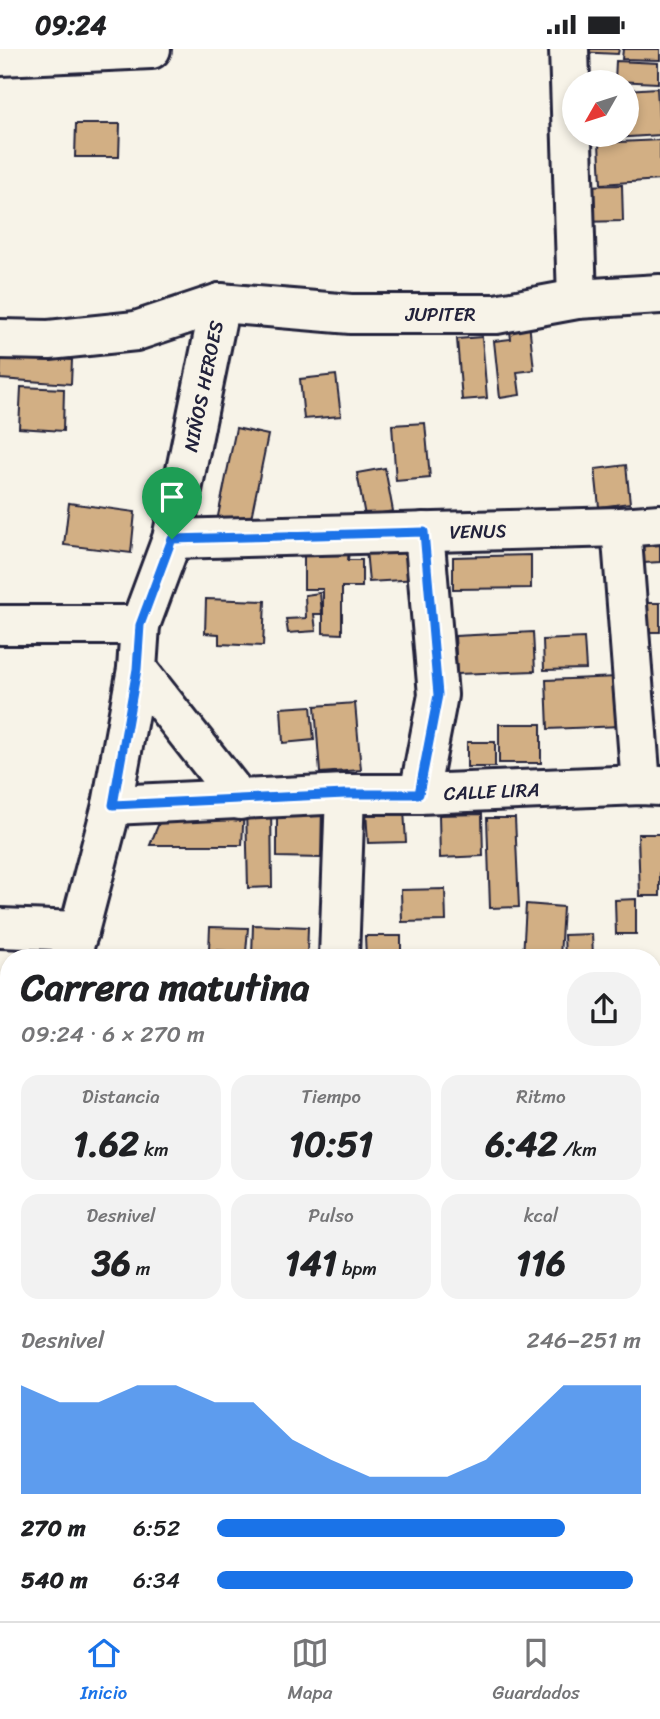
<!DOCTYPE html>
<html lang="es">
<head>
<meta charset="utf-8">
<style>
  body { margin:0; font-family:Sriracha,sans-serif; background:#f2f2f2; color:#202124; height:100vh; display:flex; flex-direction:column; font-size:26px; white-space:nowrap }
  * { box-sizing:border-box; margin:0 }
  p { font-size:23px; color:#757577 }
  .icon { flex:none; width:38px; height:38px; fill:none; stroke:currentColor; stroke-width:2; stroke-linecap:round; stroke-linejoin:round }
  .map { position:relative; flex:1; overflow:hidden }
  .side { position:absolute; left:0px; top:900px; width:662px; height:674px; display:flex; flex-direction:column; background:#fff; border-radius:28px 28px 0 0; box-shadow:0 4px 10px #0003 }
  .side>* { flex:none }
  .needle { width:46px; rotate:231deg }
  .controls { position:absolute; left:562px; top:21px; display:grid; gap:14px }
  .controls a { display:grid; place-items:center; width:77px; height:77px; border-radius:50%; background:#fff; box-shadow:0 4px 10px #0003; font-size:35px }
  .pin { position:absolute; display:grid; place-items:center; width:60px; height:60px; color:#fff; margin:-72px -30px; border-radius:50% 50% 50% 0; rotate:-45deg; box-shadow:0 0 7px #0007 }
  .pin .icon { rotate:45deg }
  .round { display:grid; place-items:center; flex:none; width:74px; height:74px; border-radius:28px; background:#f2f2f2 }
  .head { display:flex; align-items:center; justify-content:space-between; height:119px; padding:0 21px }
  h1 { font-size:38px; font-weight:800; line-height:52px }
  .stats { display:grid; grid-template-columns:repeat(3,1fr); gap:10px; height:119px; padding:7px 21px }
  .stats div { display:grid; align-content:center; border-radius:18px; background:#f2f2f2; text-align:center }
  .stats b { font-size:35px; font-weight:800 }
  .stats small { font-size:19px; font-weight:400 }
  .stats p { font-size:19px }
  .chart { height:196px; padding:14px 21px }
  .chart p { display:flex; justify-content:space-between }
  .chart svg { width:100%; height:126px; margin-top:7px; fill:#1a73e8; opacity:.7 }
  ul { padding:0 21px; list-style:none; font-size:23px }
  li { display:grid; grid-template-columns:112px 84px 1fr; align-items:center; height:52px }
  li i { height:18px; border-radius:9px; background:#1a73e8 }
  .status { display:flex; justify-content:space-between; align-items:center; height:49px; padding:0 35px; background:#fff; direction:ltr }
  .status svg { height:19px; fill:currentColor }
  .tabs { display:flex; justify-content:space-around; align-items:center; height:98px; border-top:2px solid #e0e0e0; background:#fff; font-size:19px; color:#757577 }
  .tabs a { display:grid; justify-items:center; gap:4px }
  .tabs .on { color:#1a73e8 }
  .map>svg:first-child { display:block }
</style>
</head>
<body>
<div class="status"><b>09:24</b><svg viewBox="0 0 49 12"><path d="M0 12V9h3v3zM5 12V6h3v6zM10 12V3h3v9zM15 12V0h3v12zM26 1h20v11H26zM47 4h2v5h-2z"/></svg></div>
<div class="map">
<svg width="660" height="1572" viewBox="0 0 660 1572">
  <rect width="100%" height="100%" fill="#f7f3e8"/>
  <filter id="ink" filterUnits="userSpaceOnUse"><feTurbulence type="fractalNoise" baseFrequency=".0143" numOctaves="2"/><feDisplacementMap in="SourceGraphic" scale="14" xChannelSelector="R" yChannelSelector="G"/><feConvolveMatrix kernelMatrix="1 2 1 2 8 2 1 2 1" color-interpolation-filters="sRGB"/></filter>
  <g filter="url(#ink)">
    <g fill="#d2af84" stroke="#22223b" stroke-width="2">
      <polygon points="577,0 619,0 618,5 577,3"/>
      <polygon points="623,0 660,0 660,11 622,10"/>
      <polygon points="616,12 658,14 658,34 615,32"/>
      <polygon points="657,39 660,86 581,91 580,86 626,86 626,41"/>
      <polygon points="76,75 120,75 119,108 75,108"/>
      <polygon points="660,91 660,131 601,135 599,94"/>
      <polygon points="622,136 623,172 581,173 580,137"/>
      <polygon points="529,273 534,321 517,323 520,346 500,349 494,292 511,290 509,275"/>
      <polygon points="482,288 487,349 462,351 457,290"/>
      <polygon points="1,297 31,308 72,311 71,335 0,330"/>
      <polygon points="336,326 341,367 304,370 300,330"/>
      <polygon points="21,338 64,340 63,382 19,379"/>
      <polygon points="425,374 430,429 396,432 392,376"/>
      <polygon points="236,379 268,386 249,479 217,472"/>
      <polygon points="626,416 630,454 599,458 595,420"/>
      <polygon points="385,419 393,462 365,467 357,424"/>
      <polygon points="69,454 135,463 131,504 64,496"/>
      <polygon points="660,493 660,513 644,514 642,494"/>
      <polygon points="416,498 418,530 369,533 366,501"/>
      <polygon points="304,501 349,501 348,511 362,511 362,538 342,538 342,585 323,584 323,540 304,540"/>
      <polygon points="531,506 531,539 453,540 453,508"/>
      <polygon points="320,544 322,565 314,565 316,582 288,584 286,570 306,569 305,546"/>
      <polygon points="206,550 265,552 263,597 219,595 219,585 205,584"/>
      <rect x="644" y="554" width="16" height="29"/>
      <polygon points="533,583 535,622 457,625 455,587"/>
      <polygon points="584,589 586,620 544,621 543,591"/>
      <polygon points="618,628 621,677 548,680 546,631"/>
      <polygon points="355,654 361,721 320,724 315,657"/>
      <polygon points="311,657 314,691 283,694 281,659"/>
      <rect x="499" y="675" width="42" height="39"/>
      <rect x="467" y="693" width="28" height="25"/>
      <polygon points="277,756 322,757 321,809 277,808"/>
      <polygon points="271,757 272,838 248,839 246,758"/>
      <polygon points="244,758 242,796 150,796 165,759"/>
      <polygon points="404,761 406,793 368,794 366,762"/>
      <polygon points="482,765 483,807 440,809 439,766"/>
      <polygon points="487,769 515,769 519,858 490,859"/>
      <polygon points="638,785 660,785 660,847 640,847"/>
      <polygon points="445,840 446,872 402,873 401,841"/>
      <polygon points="636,850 636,885 616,885 615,851"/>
      <polygon points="526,855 563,858 560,908 523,908"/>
      <polygon points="253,876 308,878 307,908 252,908"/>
      <polygon points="210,878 248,879 246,903 209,901"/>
      <polygon points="592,885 593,908 565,908 564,886"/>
      <polygon points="365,887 401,887 401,908 366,908"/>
      <rect x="653" y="1001" width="7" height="50"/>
      <polygon points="653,1089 660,1090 660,1122 653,1122"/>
      <polygon points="653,1268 653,1278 660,1278 660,1302 654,1302 655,1322 653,1322"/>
      <polygon points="69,1564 99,1564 99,1572 70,1572"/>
      <polygon points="109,1564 222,1564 223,1572 110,1572"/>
    </g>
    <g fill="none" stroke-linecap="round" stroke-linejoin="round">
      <defs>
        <g id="minor">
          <polyline points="569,0 577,250"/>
          <polyline points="0,7 151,0"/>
          <path id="s1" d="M0,290L49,291L136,282L220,254L351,265H496L577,250L660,245"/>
          <polyline points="621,478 641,736"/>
          <path id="s2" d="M172,490L621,478L660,475"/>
          <polyline points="0,576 140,576"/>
          <polyline points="137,620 240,751"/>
          <polyline points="419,745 438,646 424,483"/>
          <path id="s3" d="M112,756L345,745H419L641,736L660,737"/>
          <polyline points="0,879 79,882"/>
          <path id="s4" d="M70,908L79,882L112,756L137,620L140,576L172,490L220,254"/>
          <polyline points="339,908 345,745"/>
          <polyline points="653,983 660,983"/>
          <polyline points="0,1092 9,1058"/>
          <polyline points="0,1157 9,1154"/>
          <polyline points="653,1231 660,1231"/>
          <polyline points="0,1249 9,1248"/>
          <polyline points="0,1470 9,1470"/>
          <polyline points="653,1475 660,1474"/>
          <polyline points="436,1564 436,1572"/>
          <polyline points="246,1572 246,1564"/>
          <polyline points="633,1572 634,1564"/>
        </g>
      </defs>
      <use href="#minor" stroke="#22223b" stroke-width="44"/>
      <use href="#minor" stroke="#f7f3e8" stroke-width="38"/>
    </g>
  </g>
  <g fill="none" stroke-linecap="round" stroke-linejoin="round" filter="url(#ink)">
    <defs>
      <polygon id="route" points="424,483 438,646 419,745 345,745 113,756 137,620 140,576 172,490"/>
    </defs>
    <use href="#route" stroke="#fff" stroke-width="14"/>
    <use href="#route" stroke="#1a73e8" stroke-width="9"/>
  </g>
  <g text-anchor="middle" stroke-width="5" stroke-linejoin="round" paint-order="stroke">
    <g font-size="19" fill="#22223b" stroke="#f7f3e8">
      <text dy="7" stroke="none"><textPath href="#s1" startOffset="446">JUPITER</textPath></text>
      <text dy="7" stroke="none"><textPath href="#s4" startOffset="588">NIÑOS HEROES</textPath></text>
      <text dy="7" stroke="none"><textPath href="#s2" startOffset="306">VENUS</textPath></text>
      <text dy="7" stroke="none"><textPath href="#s3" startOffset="380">CALLE LIRA</textPath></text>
    </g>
  </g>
</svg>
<div class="controls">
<a><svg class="needle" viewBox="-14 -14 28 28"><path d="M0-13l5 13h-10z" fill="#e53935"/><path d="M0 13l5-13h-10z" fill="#757577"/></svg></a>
</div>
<div class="pin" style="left:172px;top:490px;background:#1e9e55"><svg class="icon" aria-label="arrive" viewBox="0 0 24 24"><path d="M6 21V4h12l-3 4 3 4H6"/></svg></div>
<section class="side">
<div class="head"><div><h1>Carrera matutina</h1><p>09:24 · 6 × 270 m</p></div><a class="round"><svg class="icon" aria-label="share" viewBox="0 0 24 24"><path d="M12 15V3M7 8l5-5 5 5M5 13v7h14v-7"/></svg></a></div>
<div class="stats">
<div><p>Distancia</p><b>1.62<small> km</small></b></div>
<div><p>Tiempo</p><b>10:51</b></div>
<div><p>Ritmo</p><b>6:42<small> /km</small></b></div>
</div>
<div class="stats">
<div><p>Desnivel</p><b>36<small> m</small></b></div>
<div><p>Pulso</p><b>141<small> bpm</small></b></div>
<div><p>kcal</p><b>116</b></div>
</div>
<div class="chart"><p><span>Desnivel</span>246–251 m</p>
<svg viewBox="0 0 160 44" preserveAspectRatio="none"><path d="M0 44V6L10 12L20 12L30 6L40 6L50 12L60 12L70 25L80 32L90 38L100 38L110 38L120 32L130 19L140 6L150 6L160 6V44z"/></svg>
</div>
<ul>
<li><b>270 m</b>6:52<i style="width:82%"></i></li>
<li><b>540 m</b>6:34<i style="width:98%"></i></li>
</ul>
</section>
</div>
<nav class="tabs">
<a class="on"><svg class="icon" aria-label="home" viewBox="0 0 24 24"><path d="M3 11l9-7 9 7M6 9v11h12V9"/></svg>Inicio</a>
<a><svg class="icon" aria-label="map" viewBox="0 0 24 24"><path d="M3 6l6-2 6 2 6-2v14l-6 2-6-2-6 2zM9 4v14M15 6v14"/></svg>Mapa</a>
<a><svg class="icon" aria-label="saved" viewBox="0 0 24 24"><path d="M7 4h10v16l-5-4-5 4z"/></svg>Guardados</a>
</nav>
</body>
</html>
